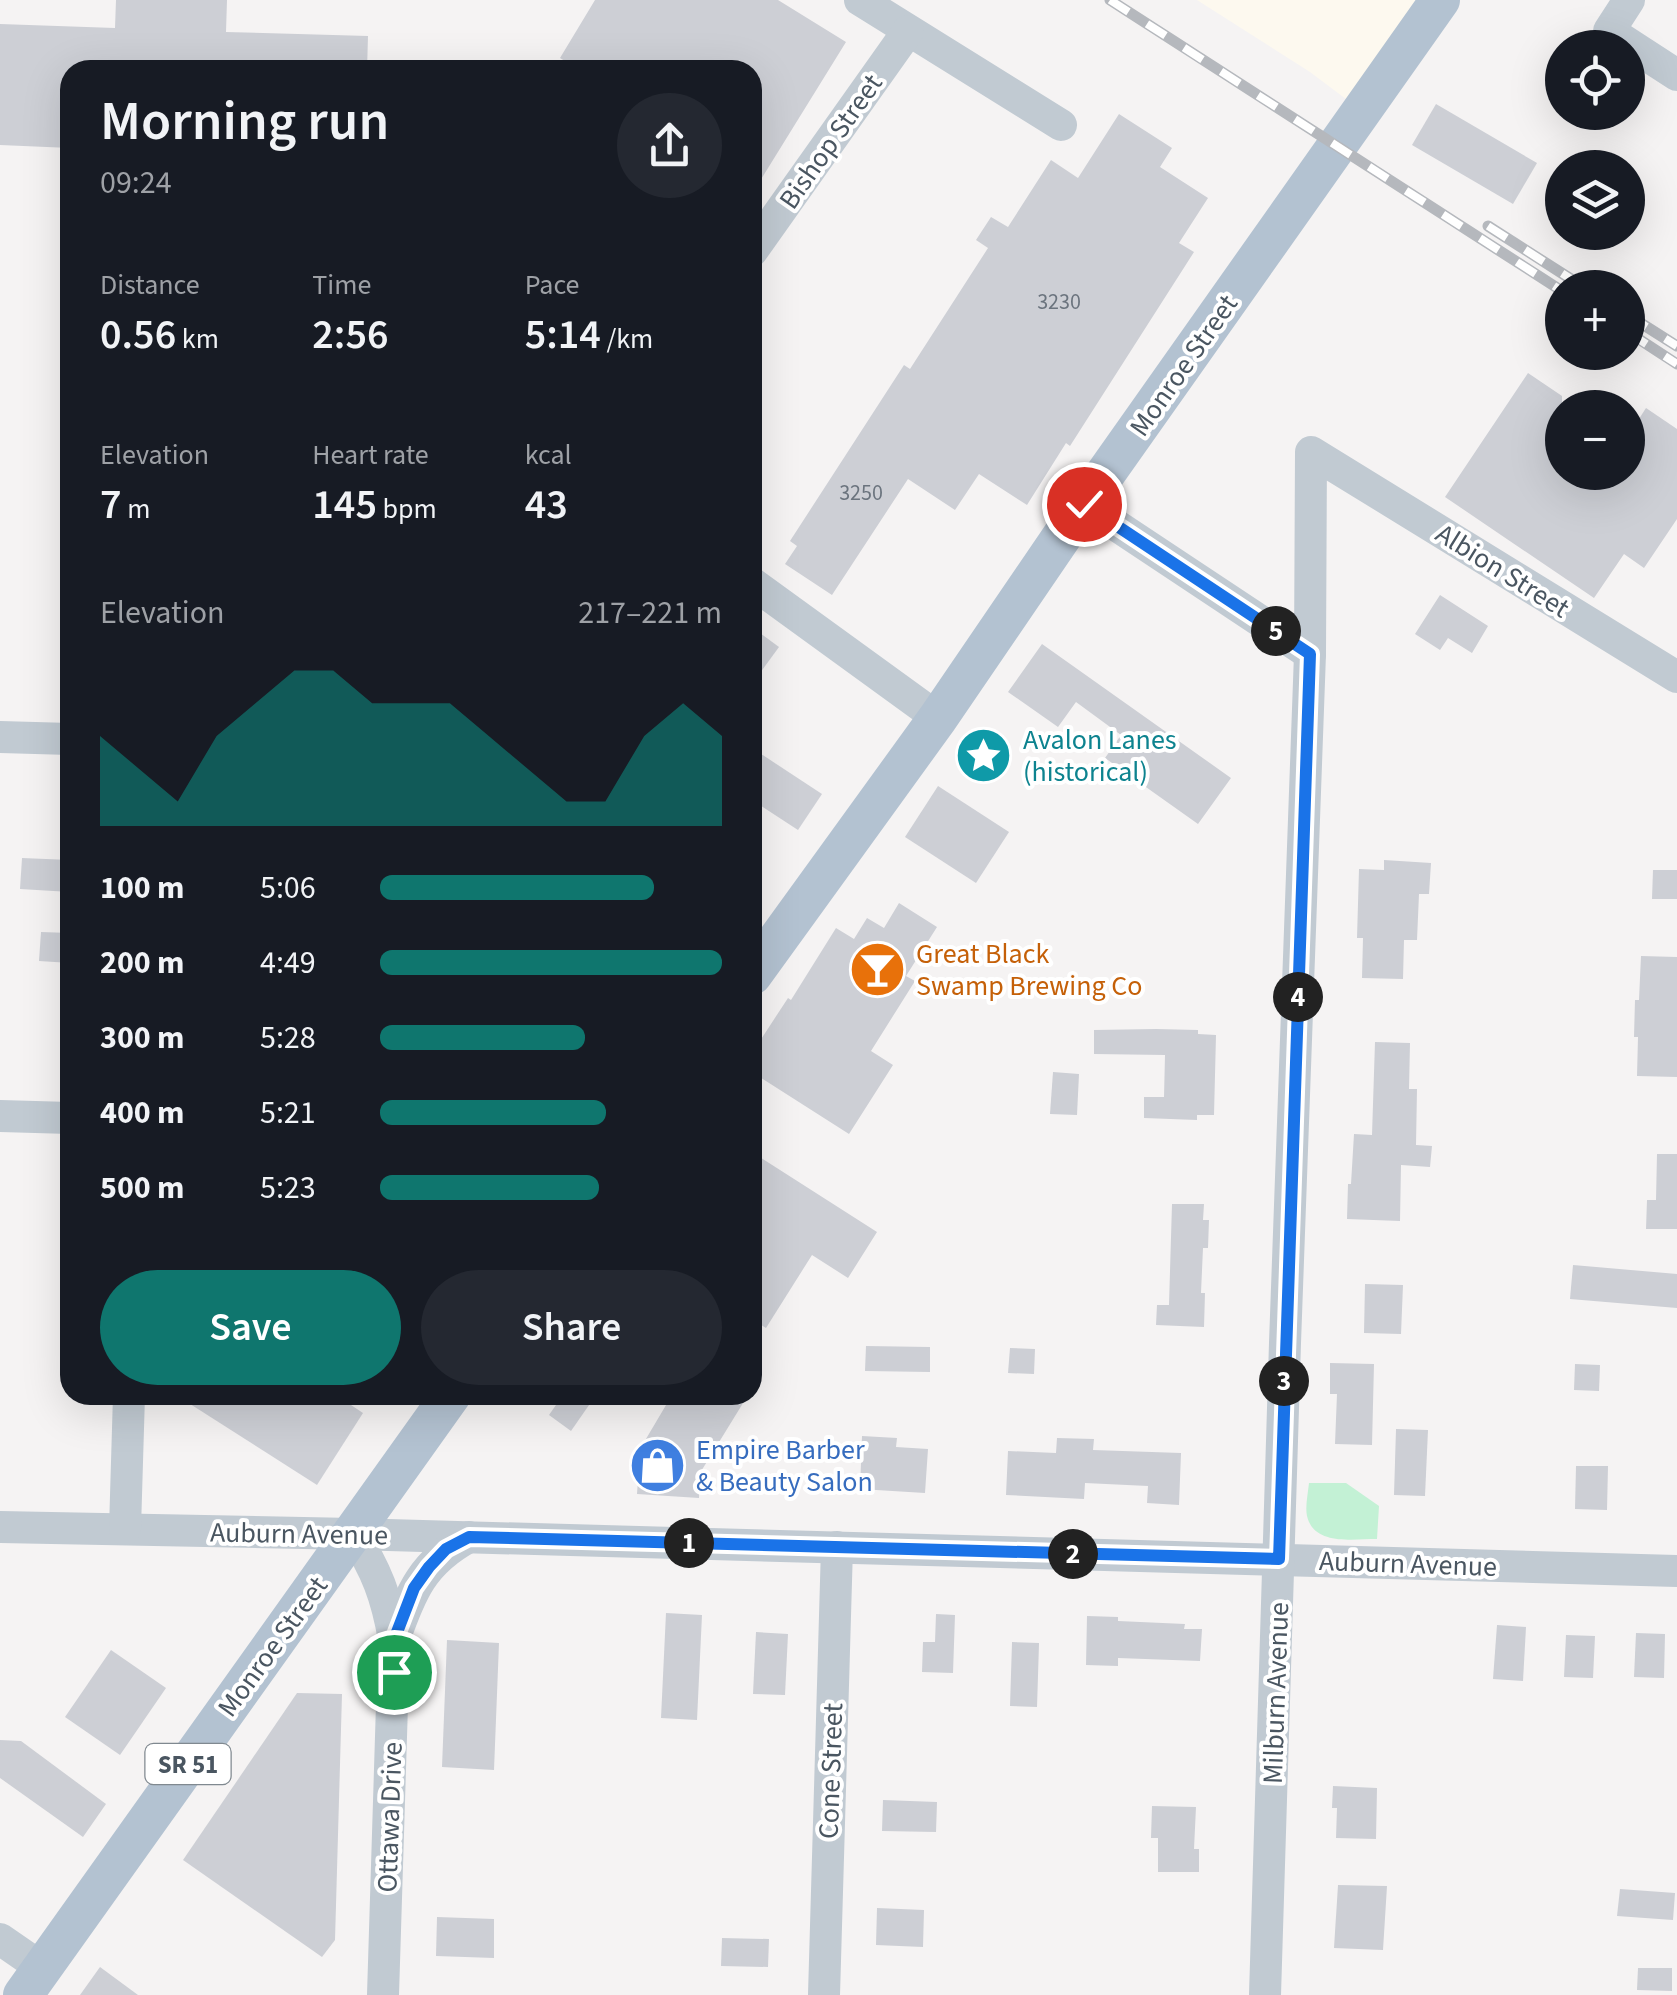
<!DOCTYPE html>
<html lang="en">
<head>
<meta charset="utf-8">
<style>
  body { margin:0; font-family:"Source Sans 3",sans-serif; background:#242831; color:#f1f3f6; height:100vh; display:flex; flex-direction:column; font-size:38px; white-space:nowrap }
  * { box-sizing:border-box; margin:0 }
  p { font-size:32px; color:#9ea1a6 }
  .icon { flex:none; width:55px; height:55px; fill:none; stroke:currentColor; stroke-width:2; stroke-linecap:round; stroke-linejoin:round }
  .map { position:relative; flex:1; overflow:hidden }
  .details { position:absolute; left:60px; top:60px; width:702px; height:1345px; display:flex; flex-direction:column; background:#171b24; border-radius:30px; box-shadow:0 10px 40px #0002 }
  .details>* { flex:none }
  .tools { position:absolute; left:1545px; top:30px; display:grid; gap:20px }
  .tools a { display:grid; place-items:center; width:100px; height:100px; border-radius:50%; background:#171b24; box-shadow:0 10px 40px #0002; font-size:50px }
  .pin { position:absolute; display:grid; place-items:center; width:85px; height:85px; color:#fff; margin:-42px; border:5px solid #fff; border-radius:50%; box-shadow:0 2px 10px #0007 }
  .km { position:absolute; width:50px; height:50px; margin:-25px; border-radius:50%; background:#222; color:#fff; font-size:28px; line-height:50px; text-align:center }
  .round { display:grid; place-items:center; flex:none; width:105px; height:105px; border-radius:52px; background:#242831 }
  .head { display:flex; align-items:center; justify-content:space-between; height:170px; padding:0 40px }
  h1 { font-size:55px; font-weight:600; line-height:75px }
  .stats { display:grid; grid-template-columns:repeat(3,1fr); gap:15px; height:170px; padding:10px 40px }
  .stats div { display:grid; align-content:center }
  .stats b { font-size:42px; font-weight:600 }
  .stats small { font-size:28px; font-weight:400 }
  .stats p { font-size:28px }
  .chart { height:280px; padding:20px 40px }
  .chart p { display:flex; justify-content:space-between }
  .chart svg { width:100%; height:180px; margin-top:10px; fill:#0f766e; opacity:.7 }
  .action { display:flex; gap:20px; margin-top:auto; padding:20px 40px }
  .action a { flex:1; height:115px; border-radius:60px; background:#0f766e; color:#fff; font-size:40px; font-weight:600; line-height:115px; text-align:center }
  .action a+a { background:#242831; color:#f1f3f6 }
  ul { padding:0 40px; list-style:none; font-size:32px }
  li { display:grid; grid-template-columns:160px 120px 1fr; align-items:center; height:75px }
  li i { height:25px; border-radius:12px; background:#0f766e }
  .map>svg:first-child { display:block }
</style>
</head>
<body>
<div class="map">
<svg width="1677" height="1995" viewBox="0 0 1677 1995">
  <rect width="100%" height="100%" fill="#f5f3f3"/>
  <polygon fill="#fdf9ef" points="1197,0 1432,0 1362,111 1310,72"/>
  <path fill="#c3f1d5" d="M1309,1483H1346L1379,1506L1377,1539C1353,1539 1314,1546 1307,1516C1305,1507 1308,1493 1309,1483Z"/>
  <g fill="#cdcfd5">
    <polygon points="116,0 227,0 226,32 368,36 367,70 70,70 70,148 0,145 0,24 115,28"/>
    <polygon points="595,0 778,0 846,42 752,194 752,70 579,70 560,58"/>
    <polygon points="1436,104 1537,163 1513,204 1412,145"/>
    <polygon points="1119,114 1172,148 1160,167 1208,198 1179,243 1194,252 1070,446 1066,443 1027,505 979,474 955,510 908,479 832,595 785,564 797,546 790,541 904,365 910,369 988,248 976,240 991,217 1008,227 1051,160 1078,178"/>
    <polygon points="1528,373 1562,396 1562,472 1628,472 1628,436 1646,408 1677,429 1677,519 1644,568 1624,554 1594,598 1445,497"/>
    <polygon points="1440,595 1488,626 1472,653 1448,638 1440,650 1415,634"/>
    <polygon points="752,627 779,647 752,684"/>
    <polygon points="1042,644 1231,778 1198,824 1105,758 1121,735 1076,702 1058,727 1008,692"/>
    <polygon points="752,748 822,794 798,830 752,800"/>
    <polygon points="938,786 1009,832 976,883 905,837"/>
    <polygon points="22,858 70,860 70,892 20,889"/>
    <polygon points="1384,860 1431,863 1429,894 1419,894 1417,940 1404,940 1403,979 1362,978 1363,938 1357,938 1359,869 1384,870"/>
    <polygon points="1653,870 1677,870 1677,899 1652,899"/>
    <polygon points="899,903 937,927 906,976 915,981 871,1051 893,1065 849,1134 752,1072 752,1053 788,998 791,1000 836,928 854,939 867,918 884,928"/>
    <polygon points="41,932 70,933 70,963 39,961"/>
    <polygon points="1641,956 1677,957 1677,1077 1637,1076 1638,1037 1634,1037 1635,1000 1639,1000"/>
    <polygon points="1156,1029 1198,1030 1198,1034 1216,1035 1214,1115 1197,1115 1197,1120 1144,1118 1144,1097 1164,1097 1165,1055 1094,1054 1094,1030"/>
    <polygon points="1375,1042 1410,1043 1409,1089 1417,1089 1416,1145 1432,1146 1430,1167 1401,1165 1400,1221 1347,1219 1348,1184 1351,1184 1354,1134 1372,1135"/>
    <polygon points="1053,1072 1079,1074 1077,1115 1050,1114"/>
    <polygon points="752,1152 877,1232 848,1278 812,1255 766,1328 752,1319"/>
    <polygon points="1657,1154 1677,1154 1677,1229 1646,1229 1647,1200 1656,1200"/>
    <polygon points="1172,1204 1204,1204 1203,1220 1209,1220 1208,1248 1203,1248 1201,1293 1205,1293 1204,1327 1156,1325 1157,1305 1169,1305"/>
    <polygon points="1573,1265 1677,1274 1677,1308 1570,1299"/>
    <polygon points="1365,1284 1403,1285 1401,1334 1364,1333"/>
    <polygon points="866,1346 930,1347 930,1372 865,1371"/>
    <polygon points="1010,1348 1035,1349 1034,1374 1008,1373"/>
    <polygon points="1330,1363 1374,1364 1372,1445 1335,1444 1337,1394 1330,1394"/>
    <polygon points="1575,1364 1600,1365 1599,1391 1574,1390"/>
    <polygon points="176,1395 336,1395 363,1413 317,1485"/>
    <polygon points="563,1395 596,1395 571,1431 549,1415"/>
    <polygon points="672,1395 748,1395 700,1473 699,1498 637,1494 640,1449"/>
    <polygon points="1396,1429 1428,1430 1425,1496 1394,1495"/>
    <polygon points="862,1436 897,1438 896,1447 928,1449 925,1493 860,1489"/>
    <polygon points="1057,1438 1094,1439 1093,1450 1181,1453 1179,1505 1147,1503 1148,1486 1085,1483 1084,1499 1006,1495 1008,1451 1056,1453"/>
    <polygon points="1576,1466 1608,1466 1607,1510 1575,1509"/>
    <polygon points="666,1613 702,1615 697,1720 661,1718"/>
    <polygon points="936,1614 955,1615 953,1673 922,1672 923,1642 935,1642"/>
    <polygon points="1087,1616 1118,1617 1118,1621 1185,1624 1184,1629 1202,1629 1200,1661 1118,1658 1118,1666 1086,1665"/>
    <polygon points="1497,1625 1526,1627 1523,1681 1493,1679"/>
    <polygon points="756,1632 788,1634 785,1695 753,1694"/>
    <polygon points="1636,1633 1665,1634 1664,1678 1634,1677"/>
    <polygon points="1566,1635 1595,1636 1593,1678 1564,1677"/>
    <polygon points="447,1640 499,1643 494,1770 442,1767"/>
    <polygon points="1012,1642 1039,1643 1037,1707 1010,1706"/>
    <polygon points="111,1650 166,1688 120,1755 65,1717"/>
    <polygon points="297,1693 342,1694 335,1940 322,1957 183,1860"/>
    <polygon points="0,1740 21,1741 106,1804 83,1837 0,1778"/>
    <polygon points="1333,1786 1377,1788 1376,1839 1336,1838 1337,1808 1332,1808"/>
    <polygon points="883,1800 937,1802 936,1832 882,1831"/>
    <polygon points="1152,1806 1196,1807 1194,1849 1199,1849 1199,1872 1158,1872 1158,1838 1151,1838"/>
    <polygon points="1338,1885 1387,1886 1383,1950 1334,1948"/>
    <polygon points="1620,1889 1675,1893 1673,1920 1617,1916"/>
    <polygon points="877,1908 924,1910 923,1947 876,1945"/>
    <polygon points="437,1917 494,1919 494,1958 436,1956"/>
    <polygon points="722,1938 769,1939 768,1967 721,1966"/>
    <polygon points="100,1967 138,1995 80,1995"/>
    <polygon points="1638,1968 1672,1968 1672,1991 1637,1990"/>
  </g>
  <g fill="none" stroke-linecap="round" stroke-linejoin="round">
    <g stroke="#c1cad2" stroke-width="32">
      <polyline points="860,0 1061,125"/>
      <polyline points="1629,0 1609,31 1677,75"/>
      <polyline points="752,251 908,31"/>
      <polyline points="1084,504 1310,654"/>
      <polyline points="752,583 938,718"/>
      <polyline points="0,737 70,739"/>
      <polyline points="0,1116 70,1118"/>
      <polyline points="0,1527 353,1534 1677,1571"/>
      <polyline points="125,1529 129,1395"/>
      <path d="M353,1534C376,1569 387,1597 394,1640L383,1995"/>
      <path d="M394,1640C411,1591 423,1562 469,1537"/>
      <polyline points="0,1939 42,1968"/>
      <polyline points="824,1995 837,1547"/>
      <polyline points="1265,1995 1285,1343 1310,654 1311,452 1677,677"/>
    </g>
    <g stroke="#b3c2d1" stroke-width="40">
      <polyline points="752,975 938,718 1084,504 1440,0"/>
      <polyline points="23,1995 451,1395"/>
    </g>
    <defs>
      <g id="rail">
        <polyline points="1110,0 1562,291"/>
        <polyline points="1488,226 1585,288"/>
        <polyline points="1628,315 1677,346"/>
        <polyline points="1628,332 1677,364"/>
      </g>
    </defs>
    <use href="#rail" stroke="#b5b8bd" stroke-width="11"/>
    <use href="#rail" stroke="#fff" stroke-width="8" stroke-dasharray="22" stroke-linecap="butt"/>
  </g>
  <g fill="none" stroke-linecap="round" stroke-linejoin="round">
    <defs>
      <polyline id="route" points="394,1672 394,1640 414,1588 429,1567 446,1549 469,1537 1279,1559 1310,654 1084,504"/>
    </defs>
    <use href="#route" stroke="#fff" stroke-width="20"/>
    <use href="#route" stroke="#1a73e8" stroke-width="12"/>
  </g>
  <defs>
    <symbol id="sight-disc" viewBox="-11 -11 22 22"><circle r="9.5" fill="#0f9aa8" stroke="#fff"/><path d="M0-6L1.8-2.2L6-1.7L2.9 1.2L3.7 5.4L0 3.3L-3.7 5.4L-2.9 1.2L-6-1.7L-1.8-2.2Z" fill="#fff"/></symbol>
    <symbol id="bar-disc" viewBox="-11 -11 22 22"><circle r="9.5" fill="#e8710a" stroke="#fff"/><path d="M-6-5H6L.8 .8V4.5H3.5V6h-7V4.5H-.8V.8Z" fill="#fff"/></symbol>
    <symbol id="shop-disc" viewBox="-11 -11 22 22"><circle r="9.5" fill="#3f7fe0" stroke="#fff"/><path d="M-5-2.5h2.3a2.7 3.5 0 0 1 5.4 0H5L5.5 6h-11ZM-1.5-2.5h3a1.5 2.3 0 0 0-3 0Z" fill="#fff"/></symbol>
  </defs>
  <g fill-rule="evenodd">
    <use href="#sight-disc" x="952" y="724" width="63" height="63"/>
    <use href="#bar-disc" x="846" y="938" width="63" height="63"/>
    <use href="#shop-disc" x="626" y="1434" width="63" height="63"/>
  </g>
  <g text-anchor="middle" stroke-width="8" stroke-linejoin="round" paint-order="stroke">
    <g font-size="22" fill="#6b747e">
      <text x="1059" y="309">3230</text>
      <text x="861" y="500">3250</text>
    </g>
    <rect fill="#fff" stroke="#808990" stroke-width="2.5" x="145.5" y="1744" width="85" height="40" rx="8"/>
    <g font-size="25" font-weight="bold" fill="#4a5661">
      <text x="188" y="1773">SR 51</text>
    </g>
    <g font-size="28" fill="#4a5661" stroke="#fff">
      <text transform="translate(830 141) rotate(-55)" y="10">Bishop Street</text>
      <text transform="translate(1183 365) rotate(-55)" y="10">Monroe Street</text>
      <text transform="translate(1503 570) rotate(32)" y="10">Albion Street</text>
      <text transform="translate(299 1533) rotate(1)" y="10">Auburn Avenue</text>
      <text transform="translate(1408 1563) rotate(2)" y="10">Auburn Avenue</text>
      <text transform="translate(272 1646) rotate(-54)" y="10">Monroe Street</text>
      <text transform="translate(1275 1693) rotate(-88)" y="10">Milburn Avenue</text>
      <text transform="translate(830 1771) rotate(-88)" y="10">Cone Street</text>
      <text transform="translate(389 1817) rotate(-88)" y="10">Ottawa Drive</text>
    </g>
    <g font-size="28" fill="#0d838f" stroke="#fff" text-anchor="start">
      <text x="1023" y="749">Avalon Lanes<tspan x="1023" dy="32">(historical)</tspan></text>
    </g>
    <g font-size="28" fill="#c56008" stroke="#fff" text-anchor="start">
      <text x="916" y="963">Great Black<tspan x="916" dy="32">Swamp Brewing Co</tspan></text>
    </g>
    <g font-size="28" fill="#366cbe" stroke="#fff" text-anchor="start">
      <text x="696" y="1459">Empire Barber<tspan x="696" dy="32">&amp; Beauty Salon</tspan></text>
    </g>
  </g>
</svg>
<div class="tools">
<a><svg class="icon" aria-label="locate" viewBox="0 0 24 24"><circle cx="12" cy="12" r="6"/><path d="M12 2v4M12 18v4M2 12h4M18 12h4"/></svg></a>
<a><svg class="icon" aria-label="layers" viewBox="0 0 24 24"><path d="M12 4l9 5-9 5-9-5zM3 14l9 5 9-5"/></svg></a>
<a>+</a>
<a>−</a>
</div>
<div class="pin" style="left:394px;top:1672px;background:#1e9e55"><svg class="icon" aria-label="arrive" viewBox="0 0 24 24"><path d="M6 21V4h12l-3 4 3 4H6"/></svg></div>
<div class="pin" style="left:1084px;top:504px;background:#d93025"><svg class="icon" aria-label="check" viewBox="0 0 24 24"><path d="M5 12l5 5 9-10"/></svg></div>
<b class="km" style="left:689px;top:1543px">1</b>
<b class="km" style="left:1073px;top:1554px">2</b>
<b class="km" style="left:1284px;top:1381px">3</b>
<b class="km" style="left:1298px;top:997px">4</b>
<b class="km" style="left:1276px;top:631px">5</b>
<section class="details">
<div class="head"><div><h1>Morning run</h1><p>09:24</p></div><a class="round"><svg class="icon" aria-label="share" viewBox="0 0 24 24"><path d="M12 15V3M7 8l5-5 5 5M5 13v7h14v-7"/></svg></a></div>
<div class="stats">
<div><p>Distance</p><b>0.56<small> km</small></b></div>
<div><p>Time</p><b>2:56</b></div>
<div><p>Pace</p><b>5:14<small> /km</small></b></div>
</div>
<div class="stats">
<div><p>Elevation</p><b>7<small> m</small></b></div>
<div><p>Heart rate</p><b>145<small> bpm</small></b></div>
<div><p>kcal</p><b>43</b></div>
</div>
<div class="chart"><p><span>Elevation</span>217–221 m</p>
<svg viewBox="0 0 160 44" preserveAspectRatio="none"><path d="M0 44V22L10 30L20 38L30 22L40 14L50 6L60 6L70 14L80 14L90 14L100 22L110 30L120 38L130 38L140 22L150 14L160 22V44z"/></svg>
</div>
<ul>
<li><b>100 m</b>5:06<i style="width:80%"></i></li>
<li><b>200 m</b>4:49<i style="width:100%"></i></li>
<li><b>300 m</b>5:28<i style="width:60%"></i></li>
<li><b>400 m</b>5:21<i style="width:66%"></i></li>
<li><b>500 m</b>5:23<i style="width:64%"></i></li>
</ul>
<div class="action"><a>Save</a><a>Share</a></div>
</section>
</div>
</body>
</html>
